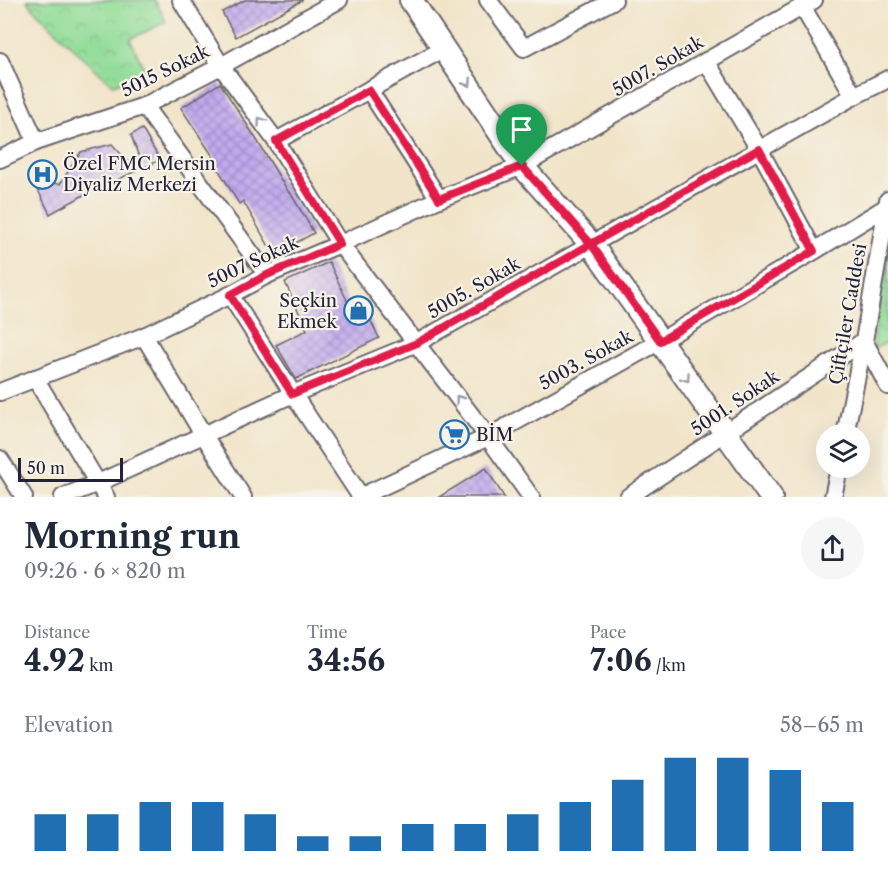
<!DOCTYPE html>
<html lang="en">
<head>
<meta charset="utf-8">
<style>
  body { margin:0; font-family:"Libre Caslon Text",serif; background:#f6f6f7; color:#1f2937; height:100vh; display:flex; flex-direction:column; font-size:22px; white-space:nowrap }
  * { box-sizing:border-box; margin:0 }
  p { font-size:20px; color:#747a83 }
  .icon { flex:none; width:33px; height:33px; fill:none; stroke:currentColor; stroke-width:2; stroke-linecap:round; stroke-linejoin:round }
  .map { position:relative; height:497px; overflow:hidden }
  .side { display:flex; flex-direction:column; background:#fff; flex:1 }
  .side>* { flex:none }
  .tools { position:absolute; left:816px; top:424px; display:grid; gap:12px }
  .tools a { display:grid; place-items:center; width:54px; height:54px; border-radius:50%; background:#fff; box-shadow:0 6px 24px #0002; font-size:30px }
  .scale { position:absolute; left:18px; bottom:15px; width:105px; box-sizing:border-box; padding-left:6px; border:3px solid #22223b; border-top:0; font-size:16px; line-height:21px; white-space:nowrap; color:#22223b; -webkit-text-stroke:4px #f7f3e8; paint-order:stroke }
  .pin { position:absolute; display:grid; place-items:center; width:51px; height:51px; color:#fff; margin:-62px -26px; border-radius:50% 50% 50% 0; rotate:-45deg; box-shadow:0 0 6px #0007 }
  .pin .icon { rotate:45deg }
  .round { display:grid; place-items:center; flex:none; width:63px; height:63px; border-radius:32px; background:#f6f6f7 }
  .headline { display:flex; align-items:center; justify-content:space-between; height:102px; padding:0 24px }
  h1 { font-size:33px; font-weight:700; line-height:45px }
  .figures { display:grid; grid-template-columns:repeat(3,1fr); gap:9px; height:102px; padding:6px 24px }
  .figures div { display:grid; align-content:center }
  .figures b { font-size:30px; font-weight:700 }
  .figures small { font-size:16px; font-weight:400 }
  .figures p { font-size:16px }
  .chart { height:168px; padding:12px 24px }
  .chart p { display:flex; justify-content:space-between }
  .chart svg { width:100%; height:108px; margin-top:6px; stroke:#1f6fb2; stroke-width:6 }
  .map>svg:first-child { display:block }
</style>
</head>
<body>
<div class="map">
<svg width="888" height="497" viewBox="0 0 888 497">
  <defs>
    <pattern id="park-crowns" width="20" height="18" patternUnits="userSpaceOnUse" patternTransform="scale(1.5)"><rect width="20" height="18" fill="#92dd99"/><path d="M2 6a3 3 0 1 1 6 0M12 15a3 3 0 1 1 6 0" fill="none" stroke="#7ebd85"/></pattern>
    <pattern id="building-cross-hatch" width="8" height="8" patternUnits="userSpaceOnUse" patternTransform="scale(1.5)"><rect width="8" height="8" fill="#c2aaef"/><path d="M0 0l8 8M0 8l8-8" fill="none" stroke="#9d8ac3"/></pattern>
  </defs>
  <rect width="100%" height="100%" fill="#f7f3e8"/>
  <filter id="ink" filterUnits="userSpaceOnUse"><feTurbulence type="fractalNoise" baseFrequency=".0167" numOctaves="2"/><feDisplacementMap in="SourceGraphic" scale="12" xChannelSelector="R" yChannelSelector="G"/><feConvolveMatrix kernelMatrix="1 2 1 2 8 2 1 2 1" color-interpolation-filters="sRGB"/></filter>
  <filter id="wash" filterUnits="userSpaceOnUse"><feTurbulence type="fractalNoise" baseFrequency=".008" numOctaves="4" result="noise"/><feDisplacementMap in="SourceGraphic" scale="24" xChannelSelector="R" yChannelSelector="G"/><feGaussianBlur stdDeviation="1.35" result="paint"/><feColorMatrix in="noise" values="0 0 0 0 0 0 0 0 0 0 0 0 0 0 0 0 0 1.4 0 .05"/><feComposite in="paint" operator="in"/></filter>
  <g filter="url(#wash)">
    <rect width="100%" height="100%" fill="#f1e4c8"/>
    <g fill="url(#park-crowns)" stroke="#5a806a" stroke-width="1.5">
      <polygon points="27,0 155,0 166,22 130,39 146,73 113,85 82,57 33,8"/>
      <polygon points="888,241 888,342 873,349"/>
    </g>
    <g id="blocks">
      <g fill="url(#building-cross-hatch)">
        <polygon points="245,0 303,0 236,37 222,12"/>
        <polygon points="220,83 255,137 289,193 290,192 314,233 274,255 243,201 239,204 214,162 216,161 181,108"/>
        <polygon points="142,129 160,160 143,168 131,135"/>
        <polygon points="112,144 136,171 106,185 105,183 50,214 37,188 51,183 60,184 81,152"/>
        <polygon points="329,262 351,309 362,303 379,338 296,379 276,345 307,330 285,282"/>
        <polygon points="486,468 504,497 439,497"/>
      </g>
    </g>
  </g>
  <g filter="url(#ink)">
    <use href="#blocks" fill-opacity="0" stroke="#6a666c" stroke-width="1.5"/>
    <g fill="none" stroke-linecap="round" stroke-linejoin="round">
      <defs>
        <g id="street">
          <polyline points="181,0 221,66 276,141 340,244 488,437 531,497"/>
          <polyline points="488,0 524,48 614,0"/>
          <polyline points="802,6 854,96"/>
          <polyline points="0,61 36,142"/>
          <polyline points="706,61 759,149 814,251"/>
          <polyline points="369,90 439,199"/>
          <polyline points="144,106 267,275"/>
          <polyline points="276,141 445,48"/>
          <polyline points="0,159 36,142 144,106 221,66 339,0"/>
          <polyline points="230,295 293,394 361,497"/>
          <polyline points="144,336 203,434 243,497"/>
          <polyline points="864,341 888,386"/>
          <polyline points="35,378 106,497"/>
          <polyline points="0,392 144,336 230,295 267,275 340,244 439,199 522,166 814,0"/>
          <polyline points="845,435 864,341 888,200"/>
          <polyline points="0,459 24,497"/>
          <polyline points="63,497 98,483 293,394 417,343 854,96 888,79"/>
          <polyline points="360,497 488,437 660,341 814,251 888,206"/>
          <polyline points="628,497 864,341"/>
          <polyline points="833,497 839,468"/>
        </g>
        <polyline id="secondary" points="411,0 522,166 591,244 771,497"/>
      </defs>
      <use href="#street" stroke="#6a666c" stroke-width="20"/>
      <use href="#secondary" stroke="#6a666c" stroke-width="26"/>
      <use href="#street" stroke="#fff" stroke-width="16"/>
      <use href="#secondary" stroke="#fff" stroke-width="22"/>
    </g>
    <defs><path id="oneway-chevron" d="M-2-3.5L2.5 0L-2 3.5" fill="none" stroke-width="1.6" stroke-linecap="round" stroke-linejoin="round" transform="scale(1.5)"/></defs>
    <g stroke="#9c9ca7">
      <use href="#oneway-chevron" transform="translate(468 83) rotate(57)"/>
      <use href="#oneway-chevron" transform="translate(261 121) rotate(-126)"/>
      <use href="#oneway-chevron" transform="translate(686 378) rotate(55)"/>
      <use href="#oneway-chevron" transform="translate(459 399) rotate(-127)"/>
    </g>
  </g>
  <g fill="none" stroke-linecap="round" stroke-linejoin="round" filter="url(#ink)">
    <defs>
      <polyline id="route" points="522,166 439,199 369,90 276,141 340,244 267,275 230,295 292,394 417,343 591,244 660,341 814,251 759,149 591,244 522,166"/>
    </defs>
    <use href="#route" stroke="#fff" stroke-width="12"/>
    <use href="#route" stroke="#e11d48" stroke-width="8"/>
  </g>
  <defs>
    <symbol id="hospital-ring" viewBox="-11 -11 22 22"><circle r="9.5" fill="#f7f3e8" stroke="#1f6fb2" stroke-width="1.5"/><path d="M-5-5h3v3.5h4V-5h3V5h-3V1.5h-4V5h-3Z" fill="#1f6fb2"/></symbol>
    <symbol id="shop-ring" viewBox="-11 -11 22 22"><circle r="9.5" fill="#f7f3e8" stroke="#1f6fb2" stroke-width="1.5"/><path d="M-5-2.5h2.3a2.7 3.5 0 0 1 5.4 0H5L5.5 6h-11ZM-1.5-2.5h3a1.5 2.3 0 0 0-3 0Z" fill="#1f6fb2"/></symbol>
    <symbol id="supermarket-ring" viewBox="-11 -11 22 22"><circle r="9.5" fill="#f7f3e8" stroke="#1f6fb2" stroke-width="1.5"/><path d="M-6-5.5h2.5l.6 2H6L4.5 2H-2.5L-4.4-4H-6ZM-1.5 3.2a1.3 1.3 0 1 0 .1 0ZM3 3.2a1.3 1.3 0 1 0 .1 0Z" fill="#1f6fb2"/></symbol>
  </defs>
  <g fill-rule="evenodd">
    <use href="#hospital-ring" x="26" y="158" width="33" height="33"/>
    <use href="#shop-ring" x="342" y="294" width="33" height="33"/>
    <use href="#supermarket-ring" x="438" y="418" width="33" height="33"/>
  </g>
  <g text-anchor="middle" stroke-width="4.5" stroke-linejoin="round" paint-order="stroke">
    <g font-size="18" fill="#22223b" stroke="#f7f3e8">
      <text transform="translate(658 66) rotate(-30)" y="6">5007. Sokak</text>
      <text transform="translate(165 71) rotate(-26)" y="6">5015 Sokak</text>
      <text transform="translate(253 262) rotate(-25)" y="6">5007 Sokak</text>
      <text transform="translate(474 288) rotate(-30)" y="6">5005. Sokak</text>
      <text transform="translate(848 314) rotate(-80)" y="6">Çiftçiler Caddesi</text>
      <text transform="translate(586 360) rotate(-29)" y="6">5003. Sokak</text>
      <text transform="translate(735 403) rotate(-34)" y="6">5001. Sokak</text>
    </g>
    <g font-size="18" fill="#22223b" stroke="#f7f3e8" text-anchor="start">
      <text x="63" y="170">Özel FMC Mersin<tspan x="63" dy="21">Diyaliz Merkezi</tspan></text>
      <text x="337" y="307" text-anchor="end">Seçkin<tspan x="337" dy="21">Ekmek</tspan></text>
      <text x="476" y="441">BİM</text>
    </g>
  </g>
</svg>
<div class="tools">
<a><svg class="icon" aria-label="layers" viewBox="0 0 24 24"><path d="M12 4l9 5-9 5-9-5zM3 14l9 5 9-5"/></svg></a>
</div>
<div class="scale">50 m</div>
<div class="pin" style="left:522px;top:166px;background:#1e9e55"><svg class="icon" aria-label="arrive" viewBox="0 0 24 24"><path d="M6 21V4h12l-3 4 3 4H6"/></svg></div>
</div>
<section class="side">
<div class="headline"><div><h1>Morning run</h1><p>09:26 · 6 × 820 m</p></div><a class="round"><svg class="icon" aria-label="share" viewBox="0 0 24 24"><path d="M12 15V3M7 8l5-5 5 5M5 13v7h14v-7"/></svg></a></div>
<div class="figures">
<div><p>Distance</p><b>4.92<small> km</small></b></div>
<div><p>Time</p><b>34:56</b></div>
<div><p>Pace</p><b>7:06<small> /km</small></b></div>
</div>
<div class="chart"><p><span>Elevation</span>58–65 m</p>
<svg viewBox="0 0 160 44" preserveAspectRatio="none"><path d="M5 44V29M15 44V29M25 44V24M35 44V24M45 44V29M55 44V38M65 44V38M75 44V33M85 44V33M95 44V29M105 44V24M115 44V15M125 44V6M135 44V6M145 44V11M155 44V24"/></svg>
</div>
</section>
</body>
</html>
